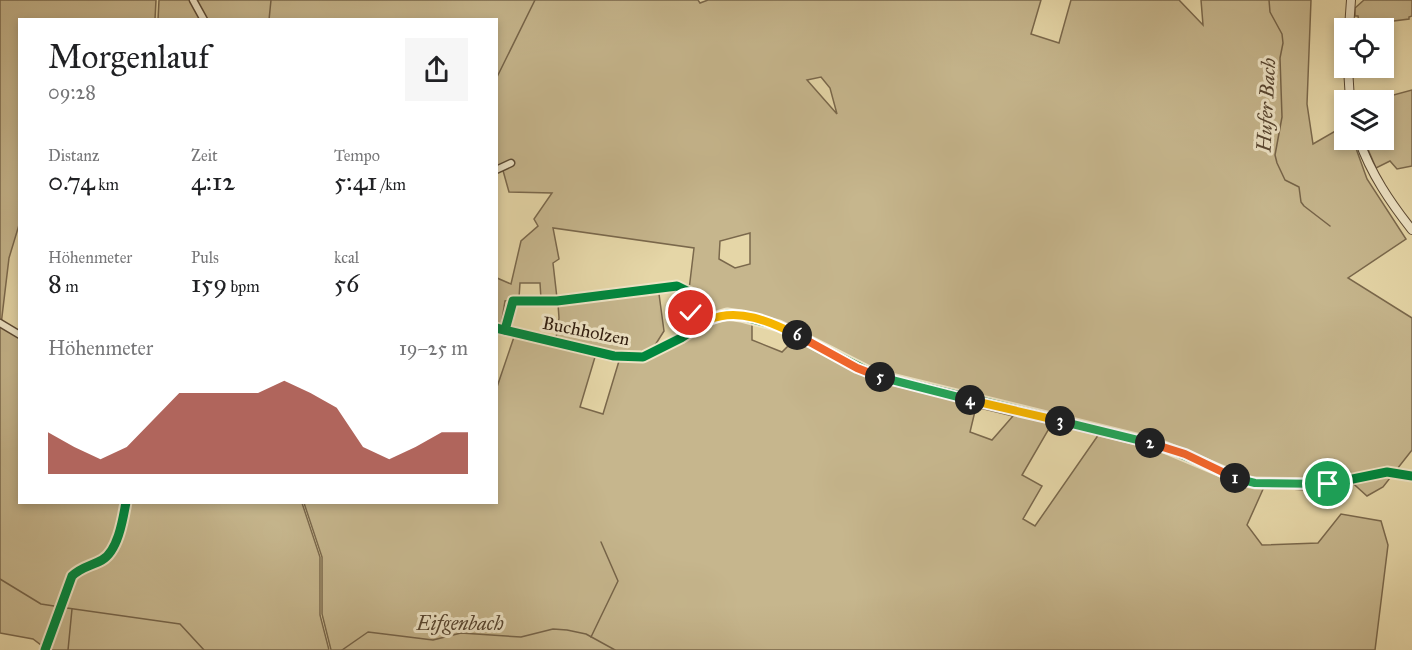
<!DOCTYPE html>
<html lang="de">
<head>
<meta charset="utf-8">
<style>
  body { margin:0; font-family:"IM FELL Great Primer",serif; background:#f6f6f6; color:#202124; height:100vh; display:flex; flex-direction:column; font-size:22px; white-space:nowrap }
  * { box-sizing:border-box; margin:0 }
  p { font-size:20px; color:#757577 }
  .icon { flex:none; width:33px; height:33px; fill:none; stroke:currentColor; stroke-width:2; stroke-linecap:round; stroke-linejoin:round }
  .map { position:relative; flex:1; overflow:hidden }
  .details { position:absolute; left:18px; top:18px; width:480px; height:486px; display:flex; flex-direction:column; background:#fff; border-radius:0px; box-shadow:0 3px 9px #0003 }
  .details>* { flex:none }
  .fabs { position:absolute; left:1334px; top:18px; display:grid; gap:12px }
  .fabs a { display:grid; place-items:center; width:60px; height:60px; border-radius:0px; background:#fff; box-shadow:0 3px 9px #0003; font-size:30px }
  .pin { position:absolute; display:grid; place-items:center; width:51px; height:51px; color:#fff; margin:-26px; border:3px solid #fff; border-radius:50%; box-shadow:0 2px 6px #0007 }
  .km { position:absolute; width:30px; height:30px; margin:-15px; border-radius:50%; background:#222; color:#fff; font-size:16px; line-height:30px; text-align:center }
  .round { display:grid; place-items:center; flex:none; width:63px; height:63px; border-radius:0px; background:#f6f6f6 }
  .headline { display:flex; align-items:center; justify-content:space-between; height:102px; padding:0 30px }
  h1 { font-size:33px; font-weight:600; line-height:45px }
  .figures { display:grid; grid-template-columns:repeat(3,1fr); gap:9px; height:102px; padding:6px 30px }
  .figures div { display:grid; align-content:center }
  .figures b { font-size:26px; font-weight:600 }
  .figures small { font-size:16px; font-weight:400 }
  .figures p { font-size:16px }
  .chart { height:168px; padding:12px 30px }
  .chart p { display:flex; justify-content:space-between }
  .chart svg { width:100%; height:108px; margin-top:6px; fill:#8f2418; opacity:.7 }
  .map>svg:first-child { display:block }
</style>
</head>
<body>
<div class="map">
<svg width="1412" height="650" viewBox="0 0 1412 650">
  <rect width="100%" height="100%" fill="#e5d6a7"/>
  <filter id="stains"><feTurbulence type="fractalNoise" baseFrequency=".00333" numOctaves="4"/><feColorMatrix values="0 0 0 0 .2 0 0 0 0 .09 0 0 0 0 .02 0 0 0 .5 -.17"/></filter>
  <radialGradient id="worn" r=".72"><stop offset=".6" stop-color="#630" stop-opacity="0"/><stop offset="1" stop-color="#630" stop-opacity=".3"/></radialGradient>
  <g fill="#c6b68d" stroke="#7a684c" stroke-width="1.5" fill-rule="evenodd">
    <polygon points="0,0 156,0 155,19 20,20 19,225 9,258 1,325 19,336 20,502 125,503 118,531 105,556 76,569 45,648 33,639 0,633"/>
    <polygon points="159,0 191,0 202,20 158,20"/>
    <path d="M196,0H698L700,3L708,0H1041L1031,34L1059,43L1071,0H1179L1203,25L1201,0H1311L1307,104L1313,144L1344,126V140H1353L1367,179L1406,239L1348,278L1412,318V450L1383,487L1367,496L1347,478L1309,480L1304,490L1264,487L1247,525L1262,545L1318,543L1341,514L1381,521L1388,545L1375,650H331L322,614V557L304,503L496,502L497,387L514,337L595,357L580,407L603,414L619,361C644,359 661,355 683,340L694,248L553,228L559,259L553,263L557,298L541,299L540,283H520L519,298L505,301L501,326L497,324V278L511,284L521,241L538,226L534,219L552,193L509,192L502,167L497,170L496,20L207,19ZM821,77L830,88L837,114L807,80ZM750,233V264L735,268L719,259L720,241ZM752,322L773,326L796,338L782,352L752,340ZM976,407L1013,416L992,440L970,432ZM1051,425L1099,434L1035,526L1023,519L1042,486L1022,475Z"/>
    <polygon points="1364,0 1412,0 1412,16 1409,17 1409,19 1362,25 1359,23 1358,16 1355,16 1355,8"/>
    <polygon points="1412,90 1412,166 1397,169 1390,161 1376,168 1364,140 1383,140 1383,100 1375,100"/>
    <polygon points="659,294 664,331 652,350 619,355 556,338 559,318 558,304 629,295"/>
    <polygon points="127,503 302,503 320,557 320,615 329,650 47,650 74,576 107,557"/>
  </g>
  <g fill="none" stroke-linecap="round" stroke-linejoin="round">
    <g stroke="#766449" stroke-width="1.5">
      <polyline points="1269,0 1270,12 1282,34 1283,43 1280,58 1282,117 1275,155 1277,163 1285,180 1299,187 1301,202 1304,206 1330,226"/>
      <polyline points="269,20 271,0"/>
      <polyline points="497,77 535,0"/>
      <polyline points="0,579 41,604 54,606"/>
      <polyline points="67,608 180,624 204,650"/>
      <polyline points="591,637 618,581 601,542"/>
      <polyline points="68,650 72,609"/>
      <polyline points="342,650 368,632 433,640 461,633 521,637 553,629 567,630 586,634 615,650"/>
    </g>
    <defs>
      <g id="minor">
        <polyline points="193,0 204,20"/>
        <polyline points="496,170 511,163"/>
        <polyline points="0,323 20,335"/>
        <polyline points="505,330 513,301 557,301 677,286 691,293 692,295 691,323 694,329"/>
      </g>
      <g id="tertiary">
        <polyline points="1349,28 1351,0"/>
        <polyline points="1348,68 1350,100"/>
        <path d="M1359,140C1371,174 1390,202 1412,230"/>
        <polyline points="496,328 614,356 643,357 681,338 710,319 727,314 741,316 779,326 875,375 1157,444 1245,481 1255,483 1328,484 1387,472 1412,476"/>
        <path d="M45,650L72,576C81,567 91,566 102,560C118,551 123,519 126,502"/>
      </g>
    </defs>
    <use href="#minor" stroke="#5b4933" stroke-width="9"/>
    <use href="#tertiary" stroke="#5b4933" stroke-width="10"/>
    <use href="#minor" stroke="#eee4c6" stroke-width="6"/>
    <use href="#tertiary" stroke="#eee4c6" stroke-width="8"/>
    <defs>
      <g id="cycleway">
        <polyline points="496,328 614,356 643,357 681,338 710,319 727,314 741,316 779,326 875,375 1157,444 1245,481 1255,483 1328,484 1387,472 1412,476"/>
        <polyline points="505,330 513,301 557,301 677,286 691,293 692,295 691,323 694,329"/>
        <path d="M45,650L72,576C81,567 91,566 102,560C118,551 123,519 126,502"/>
      </g>
    </defs>
    <use href="#cycleway" stroke="#eee4c6" stroke-width="13"/>
    <use href="#cycleway" stroke="#00873e" stroke-width="9"/>
  </g>
  <g fill="none" stroke-linecap="round" stroke-linejoin="round">
    <defs>
      <polyline id="split-1" points="1235,478 1255,483 1328,484"/>
      <polyline id="split-2" points="1150,443 1185,454 1235,478"/>
      <polyline id="split-3" points="1060,421 1150,443"/>
      <polyline id="split-4" points="970,400 1060,421"/>
      <polyline id="split-5" points="880,377 970,400"/>
      <polyline id="split-6" points="797,335 857,368 880,377"/>
      <path id="split-7" d="M709,320C738,307 771,322 797,335"/>
      <polyline id="split-8" points="691,313 691,323 694,329 709,320"/>
    </defs>
    <use href="#split-1" stroke="#fff" stroke-width="12"/>
    <use href="#split-2" stroke="#fff" stroke-width="12"/>
    <use href="#split-3" stroke="#fff" stroke-width="12"/>
    <use href="#split-4" stroke="#fff" stroke-width="12"/>
    <use href="#split-5" stroke="#fff" stroke-width="12"/>
    <use href="#split-6" stroke="#fff" stroke-width="12"/>
    <use href="#split-7" stroke="#fff" stroke-width="12"/>
    <use href="#split-8" stroke="#fff" stroke-width="12"/>
    <use href="#split-1" stroke="#22a559" stroke-width="8"/>
    <use href="#split-2" stroke="#f0652b" stroke-width="8"/>
    <use href="#split-3" stroke="#22a559" stroke-width="8"/>
    <use href="#split-4" stroke="#f5b400" stroke-width="8"/>
    <use href="#split-5" stroke="#22a559" stroke-width="8"/>
    <use href="#split-6" stroke="#f0652b" stroke-width="8"/>
    <use href="#split-7" stroke="#f5b400" stroke-width="8"/>
    <use href="#split-8" stroke="#f5b400" stroke-width="8"/>
  </g>
  <g text-anchor="middle" stroke-width="6" stroke-linejoin="round" paint-order="stroke">
    <g font-size="18" fill="#2d1a0c" stroke="#eee4c6">
      <text transform="translate(586 331) rotate(11)" y="6">Buchholzen</text>
    </g>
    <g font-size="20" font-style="italic" fill="#574530" stroke="#eee4c6">
      <text transform="translate(1266 105) rotate(-87)" y="7">Hufer Bach</text>
      <text x="460" y="630">Eifgenbach</text>
    </g>
  </g>
  <rect width="100%" height="100%" filter="url(#stains)"/>
  <rect width="100%" height="100%" fill="url(#worn)"/>
</svg>
<div class="fabs">
<a><svg class="icon" aria-label="locate" viewBox="0 0 24 24"><circle cx="12" cy="12" r="6"/><path d="M12 2v4M12 18v4M2 12h4M18 12h4"/></svg></a>
<a><svg class="icon" aria-label="layers" viewBox="0 0 24 24"><path d="M12 4l9 5-9 5-9-5zM3 14l9 5 9-5"/></svg></a>
</div>
<div class="pin" style="left:1328px;top:484px;background:#1e9e55"><svg class="icon" aria-label="arrive" viewBox="0 0 24 24"><path d="M6 21V4h12l-3 4 3 4H6"/></svg></div>
<div class="pin" style="left:691px;top:313px;background:#d93025"><svg class="icon" aria-label="check" viewBox="0 0 24 24"><path d="M5 12l5 5 9-10"/></svg></div>
<b class="km" style="left:1235px;top:478px">1</b>
<b class="km" style="left:1150px;top:443px">2</b>
<b class="km" style="left:1060px;top:421px">3</b>
<b class="km" style="left:970px;top:400px">4</b>
<b class="km" style="left:880px;top:377px">5</b>
<b class="km" style="left:797px;top:335px">6</b>
<section class="details">
<div class="headline"><div><h1>Morgenlauf</h1><p>09:28</p></div><a class="round"><svg class="icon" aria-label="share" viewBox="0 0 24 24"><path d="M12 15V3M7 8l5-5 5 5M5 13v7h14v-7"/></svg></a></div>
<div class="figures">
<div><p>Distanz</p><b>0.74<small> km</small></b></div>
<div><p>Zeit</p><b>4:12</b></div>
<div><p>Tempo</p><b>5:41<small> /km</small></b></div>
</div>
<div class="figures">
<div><p>Höhenmeter</p><b>8<small> m</small></b></div>
<div><p>Puls</p><b>159<small> bpm</small></b></div>
<div><p>kcal</p><b>56</b></div>
</div>
<div class="chart"><p><span>Höhenmeter</span>19–25 m</p>
<svg viewBox="0 0 160 44" preserveAspectRatio="none"><path d="M0 44V27L10 33L20 38L30 33L40 22L50 11L60 11L70 11L80 11L90 6L100 11L110 17L120 33L130 38L140 33L150 27L160 27V44z"/></svg>
</div>
</section>
</div>
</body>
</html>
